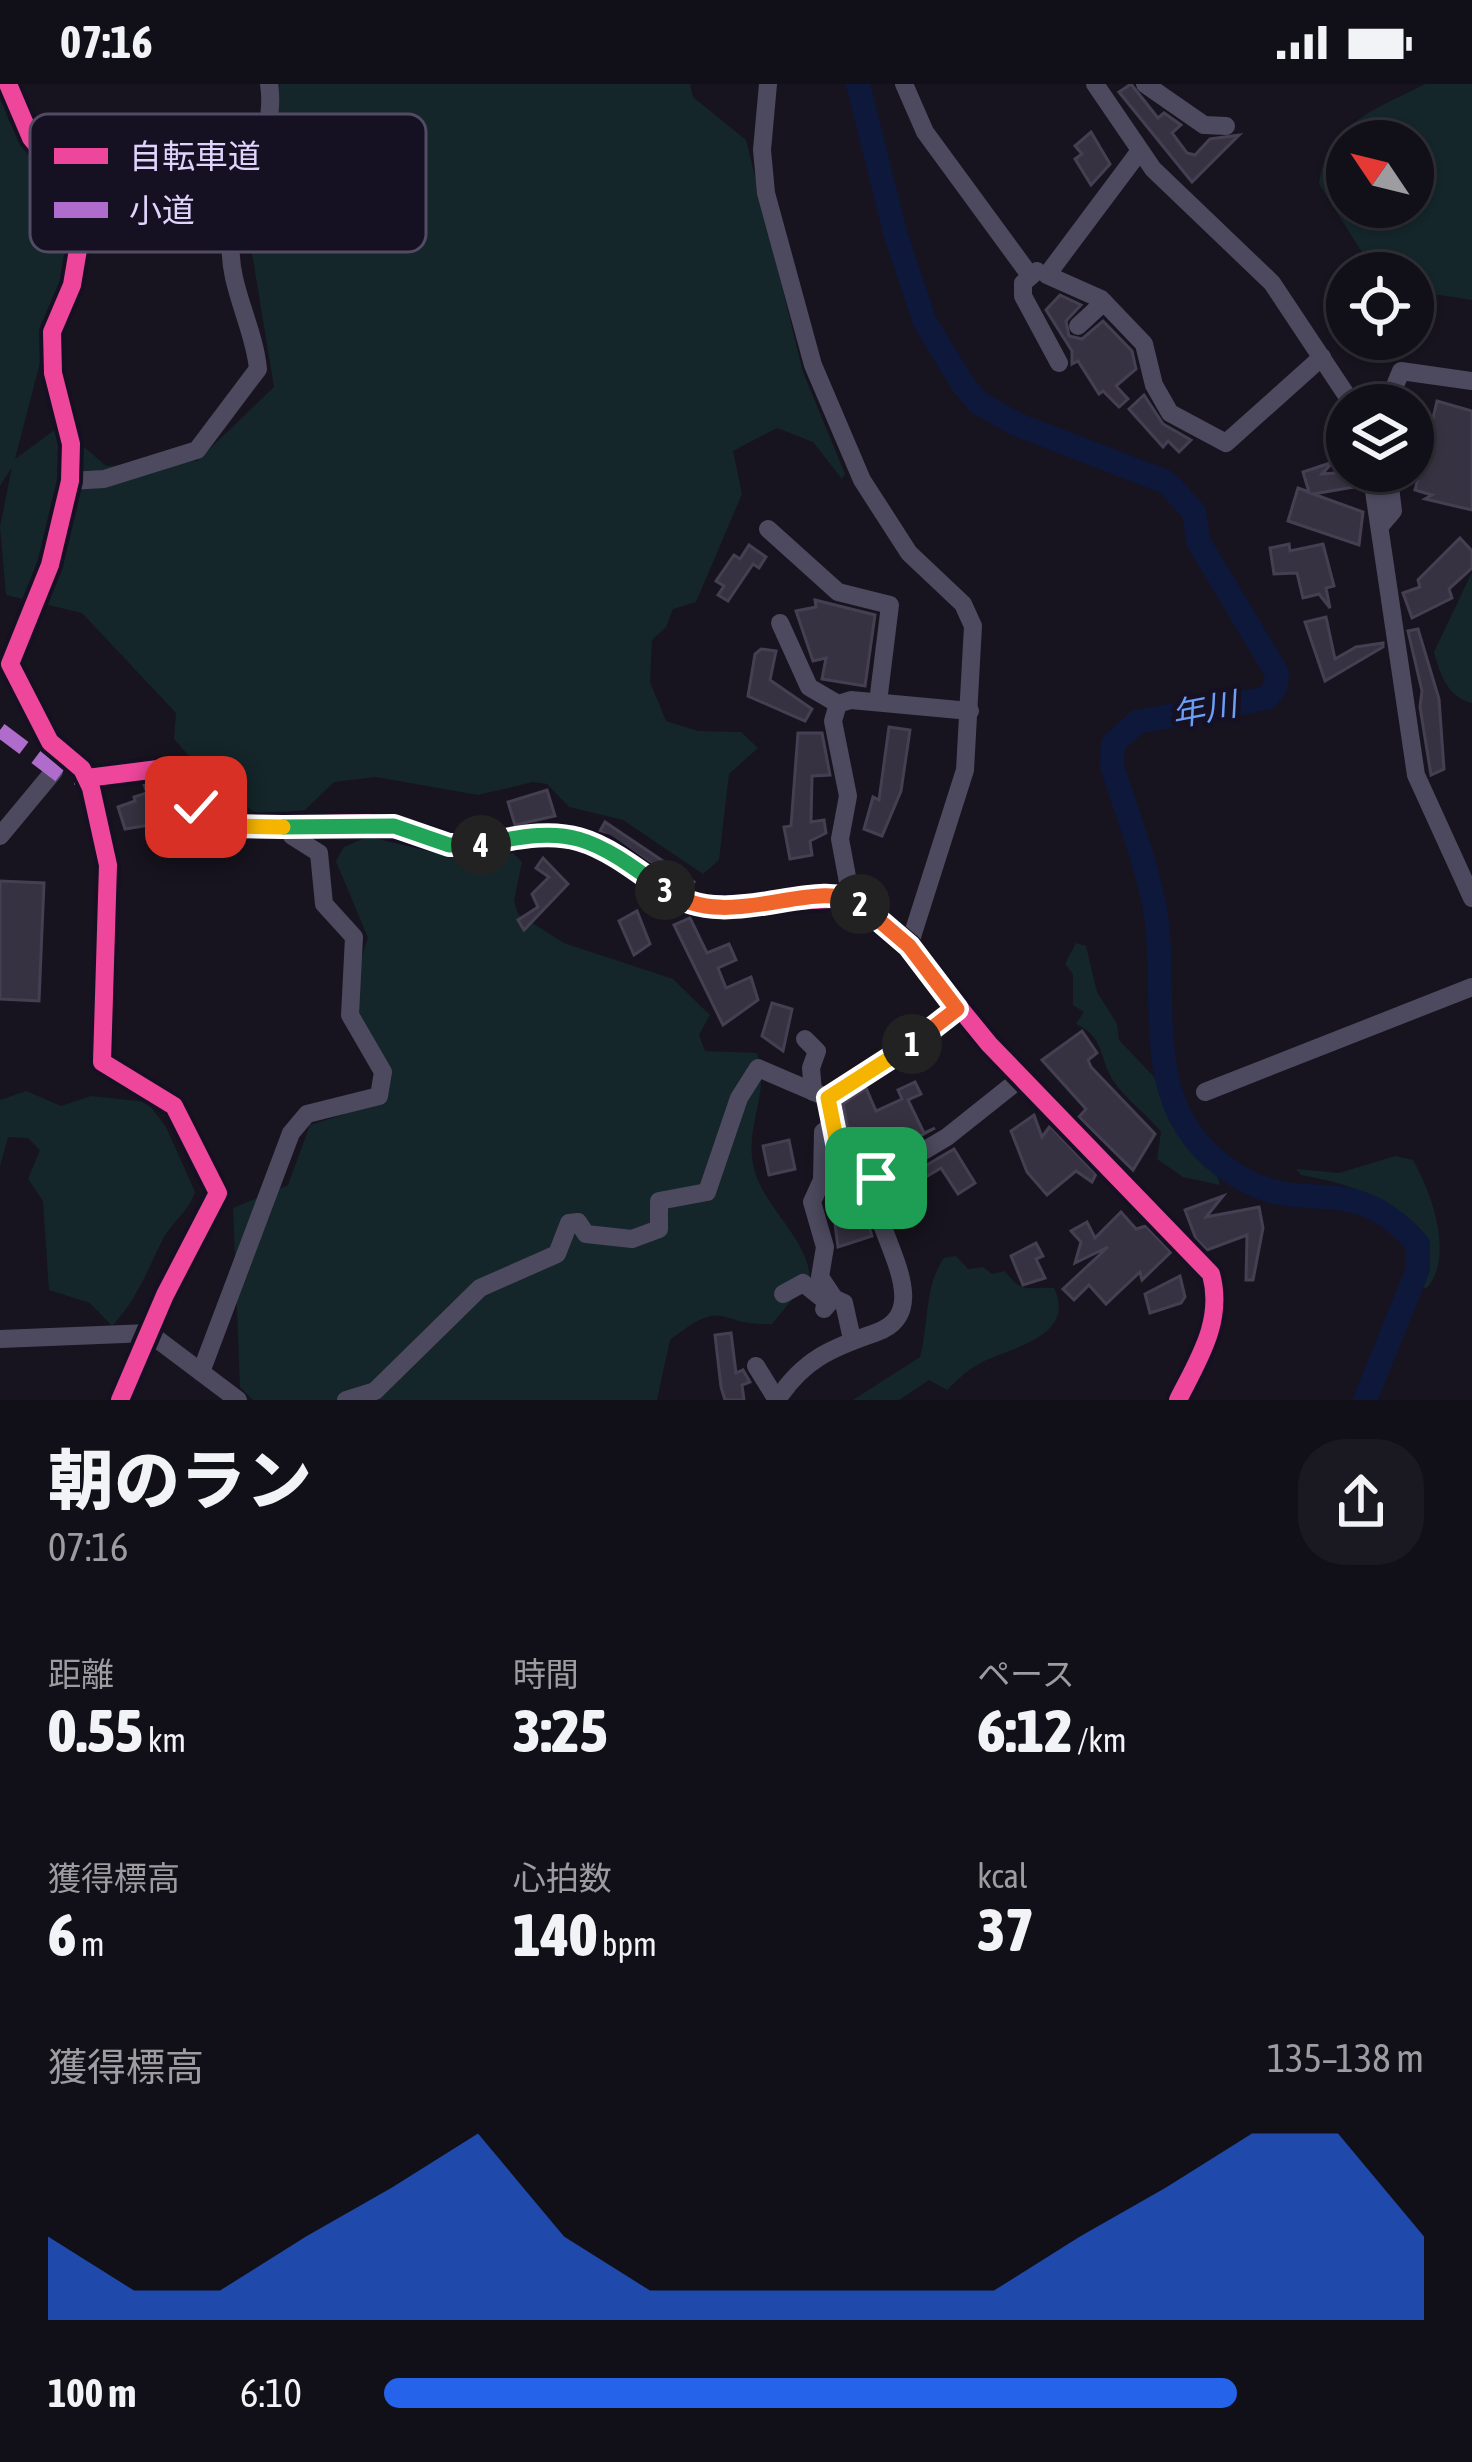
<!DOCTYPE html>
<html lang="ja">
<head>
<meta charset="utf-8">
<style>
  body { margin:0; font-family:"Asap Condensed","Noto Sans JP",sans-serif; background:#1a1820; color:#f1f3f6; height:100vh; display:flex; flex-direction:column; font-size:45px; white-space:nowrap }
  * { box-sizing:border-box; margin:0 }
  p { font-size:39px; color:#9c9ca1 }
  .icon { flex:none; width:66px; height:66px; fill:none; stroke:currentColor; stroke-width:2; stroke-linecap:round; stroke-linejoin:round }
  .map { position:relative; height:1316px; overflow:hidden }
  .details { display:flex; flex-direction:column; background:#110f17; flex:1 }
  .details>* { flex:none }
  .needle { width:78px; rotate:305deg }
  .tools { position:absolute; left:1326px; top:36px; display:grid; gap:24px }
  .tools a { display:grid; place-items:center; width:108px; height:108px; border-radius:50%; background:#110f17; box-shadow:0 3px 9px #0004,0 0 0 3px #302f36; font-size:60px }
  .pin { position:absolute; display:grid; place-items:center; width:102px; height:102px; color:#fff; margin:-51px; border-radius:24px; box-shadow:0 6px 18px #0006 }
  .km { position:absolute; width:60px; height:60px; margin:-30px; border-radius:50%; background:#222; color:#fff; font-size:33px; line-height:60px; text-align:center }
  .round { display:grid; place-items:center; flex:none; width:126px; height:126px; border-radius:48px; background:#1a1820 }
  .headline { display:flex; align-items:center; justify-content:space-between; height:204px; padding:0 48px }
  h1 { font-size:66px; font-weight:800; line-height:90px }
  .figures { display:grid; grid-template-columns:repeat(3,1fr); gap:18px; height:204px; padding:12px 48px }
  .figures div { display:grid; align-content:center }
  .figures b { font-size:60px; font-weight:800 }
  .figures small { font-size:33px; font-weight:400 }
  .figures p { font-size:33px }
  .chart { height:336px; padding:24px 48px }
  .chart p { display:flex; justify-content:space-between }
  .chart svg { width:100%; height:216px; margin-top:12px; fill:#2563eb; opacity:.7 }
  ul { padding:0 48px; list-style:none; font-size:39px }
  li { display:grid; grid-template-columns:192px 144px 1fr; align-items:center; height:90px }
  li i { height:30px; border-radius:15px; background:#2563eb }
  .status { display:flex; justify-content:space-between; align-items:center; height:84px; padding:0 60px; background:#110f17; direction:ltr }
  .status svg { height:33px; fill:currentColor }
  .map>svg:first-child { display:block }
</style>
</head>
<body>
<div class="status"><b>07:16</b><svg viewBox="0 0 49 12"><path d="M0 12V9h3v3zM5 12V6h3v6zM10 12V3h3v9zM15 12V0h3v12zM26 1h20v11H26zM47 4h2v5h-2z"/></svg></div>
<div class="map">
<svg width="1472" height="1316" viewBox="0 0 1472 1316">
  <rect width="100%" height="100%" fill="#17141f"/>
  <g fill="#14262a" fill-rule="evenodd">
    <polygon points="0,0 9,37 76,140 15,375 60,342 106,382 197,377 274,303 248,145 260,44 271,0 690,0 693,13 746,56 803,288 845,390 842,395 813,358 777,344 733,367 742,410 696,518 673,525 666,543 652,556 650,598 666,637 698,647 741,648 758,664 729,690 719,776 703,790 623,736 569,723 547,700 533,698 478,711 376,693 334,698 305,726 260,731 219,706 174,655 176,629 82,529 6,511 0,443 12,383 0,402"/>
    <path d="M1425,0H1472V216L1413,207V189H1375L1319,100C1328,39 1375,26 1425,0ZM1347,57H1413V123H1347Z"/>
    <path d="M1472,488V619C1447,613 1440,590 1434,568Z"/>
    <path d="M372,751C422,756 463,779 513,769L522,778L514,817L518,830L564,859L673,895L710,931L699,951L705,967L757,969C770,1006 748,1036 752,1073C756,1119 807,1150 810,1194L772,1240C715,1242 727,1211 670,1256L657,1316H253L240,1303L233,1124L288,1101L310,1041L354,1027L375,1011C382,973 372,972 360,939C349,913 359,880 368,854L336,777L344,763Z"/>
    <path d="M1076,859L1086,862L1097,908L1117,940L1119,956L1154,993L1187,1064L1217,1091L1220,1101L1183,1093L1157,1075L1161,1048C1147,1030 1120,1011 1110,991C1099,968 1102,952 1076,940L1084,928L1073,921V890L1065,880Z"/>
    <path d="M26,1007L61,1022L91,1012L147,1018L166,1043L195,1108C188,1129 171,1138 162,1157C146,1189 137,1215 112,1242L90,1219L49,1206L43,1117L28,1095L40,1066L28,1054L8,1053L0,1082V1016Z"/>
    <path d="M1395,1072L1413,1076C1431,1108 1455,1171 1427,1204L1420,1203C1441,1127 1363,1102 1301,1091L1296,1085L1339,1089Z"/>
    <path d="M956,1172L968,1185L983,1183L992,1190L1005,1187C1023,1212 1029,1202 1054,1204C1078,1255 1005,1264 977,1281C966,1287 956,1297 947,1306L929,1296L899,1316H853L920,1273C929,1240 924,1202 944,1174Z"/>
  </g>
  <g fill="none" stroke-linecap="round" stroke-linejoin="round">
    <path stroke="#0e183b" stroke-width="24" d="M858,0L896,152L925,238L964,302L979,319L1016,340L1166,398L1194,428L1198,457L1277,589L1276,602L1267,614L1137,638L1113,660L1112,681C1128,734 1154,795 1158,850C1165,941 1143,1033 1236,1091C1306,1136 1348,1082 1418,1160V1185L1365,1316"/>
  </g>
  <g fill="#373241" stroke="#453f52" stroke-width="3">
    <polygon points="1131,0 1158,34 1164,29 1181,41 1172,49 1187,69 1195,71 1210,55 1239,51 1192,98 1119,8"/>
    <polygon points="1091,48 1110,80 1091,101 1075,75 1082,70 1075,62"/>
    <polygon points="1060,211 1081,221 1066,237 1069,252 1082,255 1103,237 1132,267 1136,285 1116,302 1128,315 1119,323 1103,307 1099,310 1078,277 1072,280 1072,267 1046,226"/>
    <polygon points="1144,311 1163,340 1191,356 1179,368 1168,357 1163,363 1129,325"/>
    <polygon points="1437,317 1472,327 1472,426 1425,415 1432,411 1415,406 1421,382 1413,380 1413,369 1424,372"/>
    <polygon points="1333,378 1322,390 1358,387 1360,402 1313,410 1363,428 1359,461 1288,437 1298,404 1309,408 1303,388"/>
    <polygon points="1460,454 1472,467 1472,484 1449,505 1452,514 1412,534 1403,509 1420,503 1418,496"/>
    <polygon points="1289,460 1290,467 1323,460 1334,502 1326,504 1330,524 1319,510 1303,514 1297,489 1274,490 1270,464"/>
    <polygon points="749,461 766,473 759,484 753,480 728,517 718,511 724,502 716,497 734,471 740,475"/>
    <polygon points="815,516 875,531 865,602 822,595 826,574 813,577 796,527 816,523"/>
    <polygon points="1326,533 1335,575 1356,563 1383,559 1383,563 1325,597 1305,538"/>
    <polygon points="1418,545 1439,615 1444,685 1431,691 1420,623 1422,607 1408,547"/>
    <polygon points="761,565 776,567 770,596 812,625 805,637 748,612 755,570"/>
    <polygon points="889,643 910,646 901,707 882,752 864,745 873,713 879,716"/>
    <polygon points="798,649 822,649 830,691 812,692 811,738 824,736 826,749 810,757 812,771 790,775 784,743 791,742"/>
    <polygon points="153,699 168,738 125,745 118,723 135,717 134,713 147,709 144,700"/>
    <polygon points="547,706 555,732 515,741 508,718"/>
    <polygon points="605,738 694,798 690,804 600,747"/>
    <polygon points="543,774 568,800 524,846 518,836 538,823 532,810 549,793 536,784"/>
    <polygon points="0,797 44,799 39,917 0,915"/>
    <polygon points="637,827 650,860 634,871 619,837"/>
    <polygon points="690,834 707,869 729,860 736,876 718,884 726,904 751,893 758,916 723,941 674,841"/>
    <polygon points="772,919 792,925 783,967 762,952"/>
    <polygon points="1082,947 1097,969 1088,976 1091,983 1155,1050 1133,1086 1079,1033 1086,1025 1042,976"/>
    <polygon points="915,998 921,1010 908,1016 924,1049 935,1044 875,1076 861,1059 861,1065 850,1056 843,1020 866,1004 876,1027 902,1015 898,1006"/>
    <polygon points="1034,1031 1042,1053 1050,1042 1096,1090 1092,1098 1076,1087 1047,1111 1027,1088 1011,1047"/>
    <polygon points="789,1056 795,1085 769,1091 763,1062"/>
    <polygon points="954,1065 975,1099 958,1110 941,1084 914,1100 921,1116 892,1127 891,1102"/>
    <polygon points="846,1111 851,1135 863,1125 872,1152 838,1163 832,1117"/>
    <polygon points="1223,1112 1206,1133 1259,1123 1263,1144 1253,1196 1246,1196 1247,1151 1207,1166 1196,1155 1185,1126"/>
    <polygon points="1121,1128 1136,1145 1146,1142 1171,1168 1142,1196 1140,1188 1106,1220 1089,1201 1074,1216 1063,1205 1108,1163 1075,1179 1081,1158 1071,1147 1087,1138 1095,1154"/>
    <polygon points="1036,1159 1043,1172 1036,1175 1045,1194 1023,1201 1011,1172"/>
    <polygon points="1180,1192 1185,1213 1181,1219 1150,1229 1145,1210"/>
    <polygon points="731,1249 736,1289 743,1286 750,1298 742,1301 744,1316 725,1316 721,1303 715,1251"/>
  </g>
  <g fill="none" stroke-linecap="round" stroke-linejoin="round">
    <g stroke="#4d4a5f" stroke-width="18">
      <polyline points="8,0 31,54 76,108 84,130 72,201 52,248 53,289 71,360 70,397 50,481 10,580 50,658 82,685 91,704 108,781 102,978 174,1022 218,1109 165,1211 120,1316"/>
      <polyline points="768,0 762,66 766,109 813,281 862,396 909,469 963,520 973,542 965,686 909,862"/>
      <polyline points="904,0 925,48 1029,190"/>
      <polyline points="1095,0 1153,85 1272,199 1353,321"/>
      <polyline points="1145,0 1204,41 1226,42"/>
      <polyline points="1139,68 1047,191 1101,215 1144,260 1154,301 1170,329 1226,359 1322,273"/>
      <polyline points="1037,187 1023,199 1023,212 1059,279"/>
      <polyline points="1078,242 1104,218"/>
      <polyline points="1387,321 1401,287 1472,297"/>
      <polyline points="1371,387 1416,691 1472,814"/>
      <path d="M70,397L104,395L197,366L258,285C254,241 227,201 231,155C236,101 278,57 269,0"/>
      <polyline points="1381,441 1393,427 1388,387"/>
      <polyline points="768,445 838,508 890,521 878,618"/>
      <polyline points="780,539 809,603 838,620"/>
      <path d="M87,694L158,685L196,723L231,742L368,739L463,762L558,749L605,763L676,813L700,822L851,814L909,862L989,960L1211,1190C1224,1237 1198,1276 1178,1316"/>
      <polyline points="0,752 54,687"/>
      <polyline points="851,814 840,755 848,712 833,637 838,620 851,616 970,627"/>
      <polyline points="805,955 817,967 811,984 813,1008"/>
      <polyline points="1205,1008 1472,903"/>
      <polyline points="828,1044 823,1048 822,1096 812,1118 825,1163 820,1193 834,1214"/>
      <polyline points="876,1094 838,1064 828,1014 957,925"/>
      <polyline points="783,1210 803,1199 828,1219"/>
      <polyline points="824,1225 833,1214 844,1219 852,1255"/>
      <polyline points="0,1255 149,1249 238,1316"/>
      <polyline points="756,1282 777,1316"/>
      <polyline points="201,1288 291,1049 307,1030 379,1012 383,988 350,931 354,853 324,820 319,769 292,752 290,742"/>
      <polyline points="346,1316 375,1307 480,1204 557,1170 569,1139 578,1138 586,1150 632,1155 659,1145 659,1117 707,1108 739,1014 758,984 828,1014"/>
      <path d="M777,1316C803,1276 831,1264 875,1249C942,1226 868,1143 873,1097L947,1053L1021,994"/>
    </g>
    <polyline stroke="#b06ccc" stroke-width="15" stroke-dasharray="30 15" stroke-linecap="butt" points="0,646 61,692 87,694"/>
    <defs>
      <g id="cycleway">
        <polyline points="8,0 31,54 76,108 84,130 72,201 52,248 53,289 71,360 70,397 50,481 10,580 50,658 82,685 91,704 108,781 102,978 174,1022 218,1109 165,1211 120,1316"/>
        <path d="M87,694L158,685L196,723L231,742L368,739L463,762L558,749L605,763L676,813L700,822L851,814L909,862L989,960L1211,1190C1224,1237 1198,1276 1178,1316"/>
      </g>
    </defs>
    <use href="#cycleway" stroke="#161023" stroke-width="26"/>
    <use href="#cycleway" stroke="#ed469a" stroke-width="18"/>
  </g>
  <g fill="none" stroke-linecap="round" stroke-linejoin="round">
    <defs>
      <polyline id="split-1" points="876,1094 838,1064 828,1014 912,960"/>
      <polyline id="split-2" points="860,820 909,862 957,925 912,960"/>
      <path id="split-3" d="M665,806C729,851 814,791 860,820"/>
      <path id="split-4" d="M481,761C573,740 590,752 665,806"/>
      <polyline id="split-5" points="283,743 394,742 449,761 481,761"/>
      <polyline id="split-6" points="196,723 232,742 283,743"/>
    </defs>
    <use href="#split-1" stroke="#fff" stroke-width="24"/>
    <use href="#split-2" stroke="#fff" stroke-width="24"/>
    <use href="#split-3" stroke="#fff" stroke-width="24"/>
    <use href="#split-4" stroke="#fff" stroke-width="24"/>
    <use href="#split-5" stroke="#fff" stroke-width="24"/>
    <use href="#split-6" stroke="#fff" stroke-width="24"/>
    <use href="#split-1" stroke="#f5b400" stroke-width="15"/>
    <use href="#split-2" stroke="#f0652b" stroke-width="15"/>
    <use href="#split-3" stroke="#f0652b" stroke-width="15"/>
    <use href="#split-4" stroke="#22a559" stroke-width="15"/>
    <use href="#split-5" stroke="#22a559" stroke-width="15"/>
    <use href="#split-6" stroke="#f5b400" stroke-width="15"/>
  </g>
  <g text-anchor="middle" stroke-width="10" stroke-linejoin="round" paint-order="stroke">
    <g font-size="33" font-style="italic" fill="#6a9ff5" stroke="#161023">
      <text transform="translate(1204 625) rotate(-11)" y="12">年川</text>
    </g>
  </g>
  <rect x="30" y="30" width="396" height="138" rx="18" fill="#161023" stroke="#524b64" stroke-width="3"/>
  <rect x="54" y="64" width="54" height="16" fill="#ed469a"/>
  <rect x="54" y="118" width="54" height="16" fill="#b06ccc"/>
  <g font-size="33" fill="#dfd4fc">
    <text x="129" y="84">自転車道</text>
    <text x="129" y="138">小道</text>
  </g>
</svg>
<div class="tools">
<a><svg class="needle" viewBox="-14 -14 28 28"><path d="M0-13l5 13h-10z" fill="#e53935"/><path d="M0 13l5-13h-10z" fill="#9c9ca1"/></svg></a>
<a><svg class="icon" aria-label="locate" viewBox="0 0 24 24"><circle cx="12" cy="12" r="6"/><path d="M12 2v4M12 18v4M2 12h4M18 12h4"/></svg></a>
<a><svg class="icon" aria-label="layers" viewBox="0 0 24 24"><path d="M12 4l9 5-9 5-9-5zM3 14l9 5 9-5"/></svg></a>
</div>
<div class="pin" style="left:876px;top:1094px;background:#1e9e55"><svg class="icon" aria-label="arrive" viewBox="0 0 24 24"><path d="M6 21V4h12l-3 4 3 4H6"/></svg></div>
<div class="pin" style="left:196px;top:723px;background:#d93025"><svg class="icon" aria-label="check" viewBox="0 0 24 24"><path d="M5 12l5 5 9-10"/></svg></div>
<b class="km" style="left:912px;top:960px">1</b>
<b class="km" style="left:860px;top:820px">2</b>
<b class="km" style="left:665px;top:806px">3</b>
<b class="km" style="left:481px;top:761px">4</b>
</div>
<section class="details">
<div class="headline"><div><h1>朝のラン</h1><p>07:16</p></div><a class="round"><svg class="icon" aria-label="share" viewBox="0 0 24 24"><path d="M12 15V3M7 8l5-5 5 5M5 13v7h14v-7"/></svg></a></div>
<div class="figures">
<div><p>距離</p><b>0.55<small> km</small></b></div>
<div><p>時間</p><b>3:25</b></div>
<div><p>ペース</p><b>6:12<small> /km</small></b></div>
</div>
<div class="figures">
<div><p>獲得標高</p><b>6<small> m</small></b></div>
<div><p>心拍数</p><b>140<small> bpm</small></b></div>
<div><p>kcal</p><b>37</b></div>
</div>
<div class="chart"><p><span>獲得標高</span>135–138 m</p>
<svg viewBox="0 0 160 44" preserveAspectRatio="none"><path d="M0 44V27L10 38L20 38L30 27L40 17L50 6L60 27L70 38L80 38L90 38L100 38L110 38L120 27L130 17L140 6L150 6L160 27V44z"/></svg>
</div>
<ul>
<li><b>100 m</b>6:10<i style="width:82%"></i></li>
</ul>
</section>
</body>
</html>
